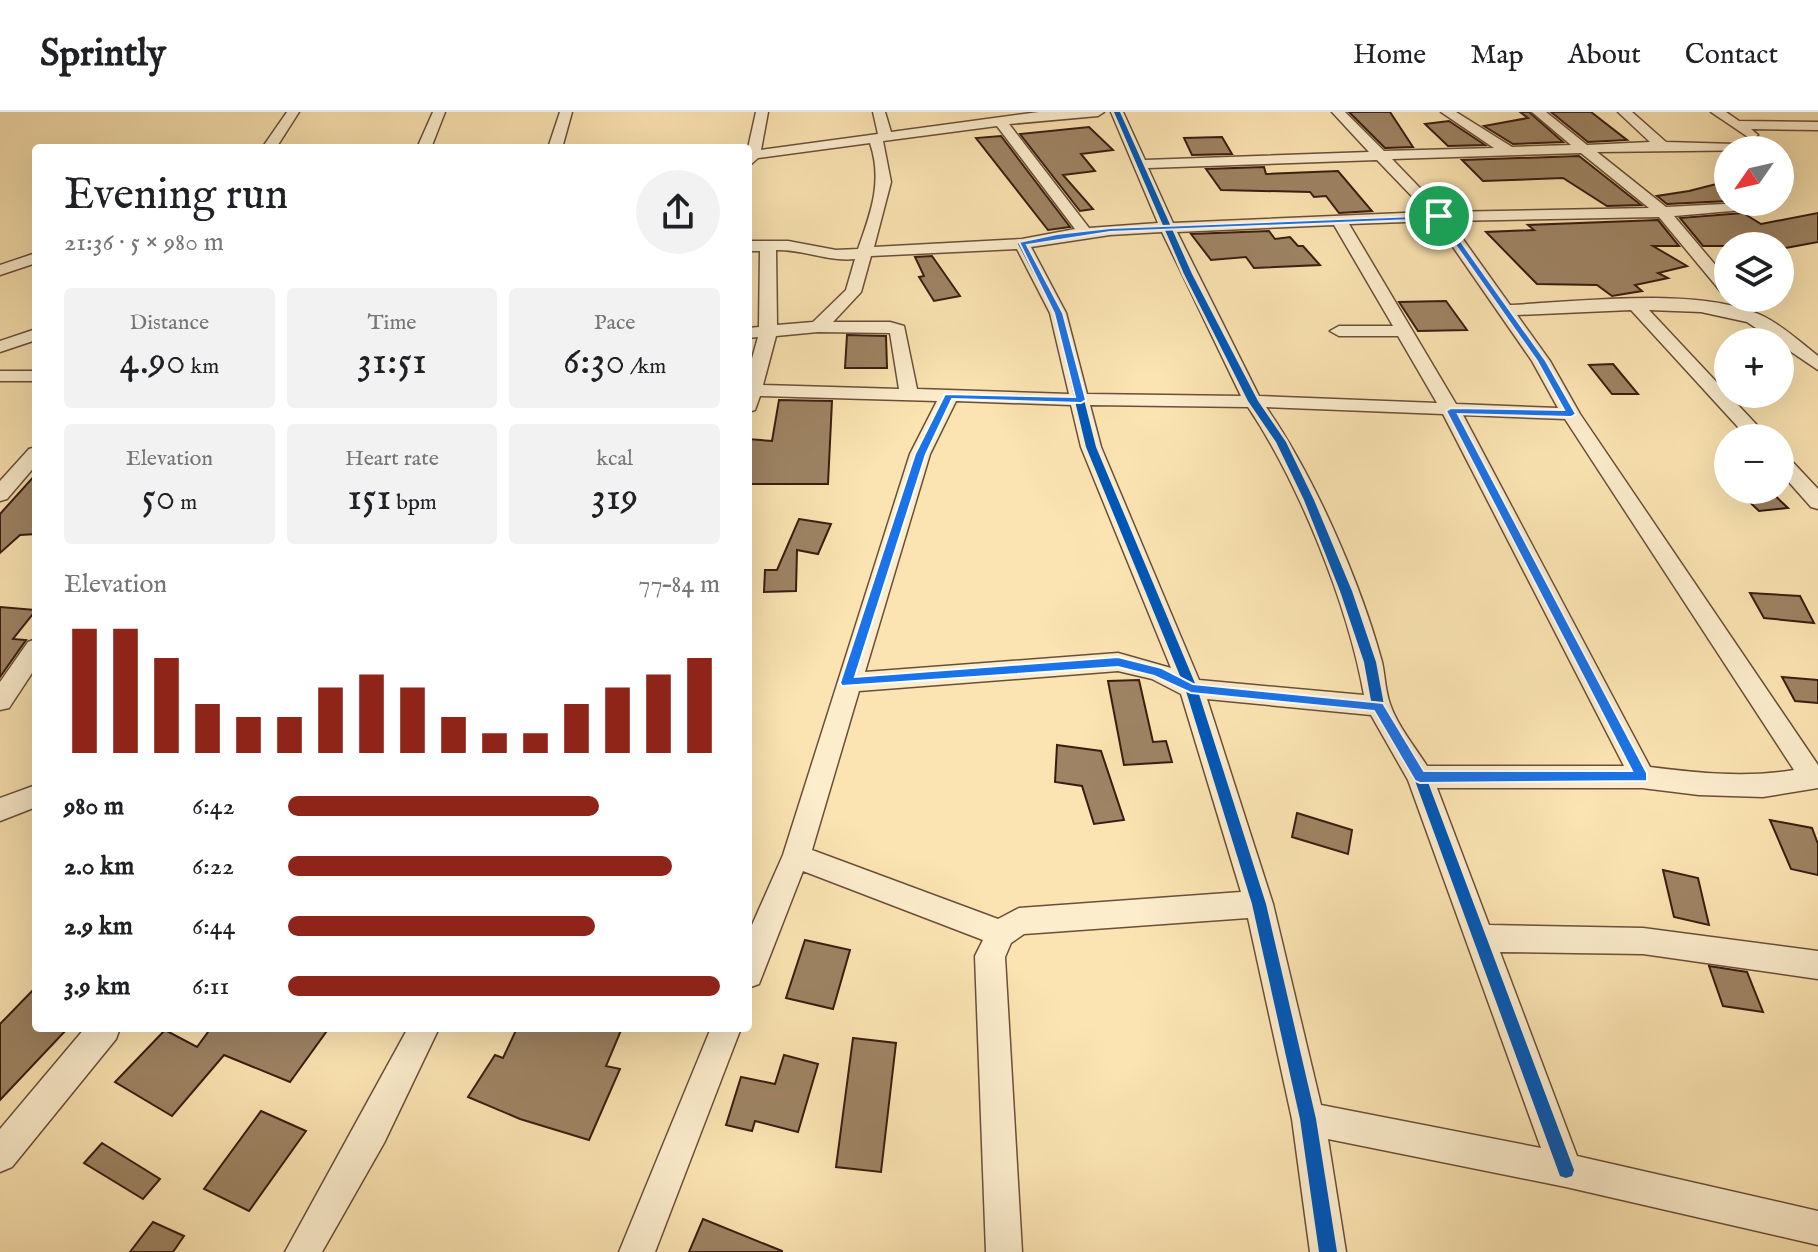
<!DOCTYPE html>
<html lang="en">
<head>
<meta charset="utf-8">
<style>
  body { margin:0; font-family:"IM FELL English",serif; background:#f2f2f2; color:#202124; height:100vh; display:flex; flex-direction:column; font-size:30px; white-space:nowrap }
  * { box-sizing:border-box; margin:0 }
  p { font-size:26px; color:#757577 }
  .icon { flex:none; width:44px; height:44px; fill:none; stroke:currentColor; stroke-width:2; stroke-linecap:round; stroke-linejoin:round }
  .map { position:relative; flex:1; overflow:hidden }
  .sheet { position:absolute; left:32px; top:32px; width:720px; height:888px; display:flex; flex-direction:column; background:#fff; border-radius:8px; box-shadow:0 8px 32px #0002 }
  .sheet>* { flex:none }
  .needle { width:52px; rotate:236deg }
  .tools { position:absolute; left:1714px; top:24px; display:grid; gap:16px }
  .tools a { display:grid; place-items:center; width:80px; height:80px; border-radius:50%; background:#fff; box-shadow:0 8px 32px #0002; font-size:40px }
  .pin { position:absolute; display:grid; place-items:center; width:68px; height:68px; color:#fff; margin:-34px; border:4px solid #fff; border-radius:50%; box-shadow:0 2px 8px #0007 }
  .round { display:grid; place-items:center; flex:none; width:84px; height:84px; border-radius:42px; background:#f2f2f2 }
  .headline { display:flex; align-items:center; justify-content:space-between; height:136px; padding:0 32px }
  h1 { font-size:44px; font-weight:600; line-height:60px }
  .figures { display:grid; grid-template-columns:repeat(3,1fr); gap:12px; height:136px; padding:8px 32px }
  .figures div { display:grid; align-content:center; border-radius:8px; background:#f2f2f2; text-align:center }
  .figures b { font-size:40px; font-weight:600 }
  .figures small { font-size:22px; font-weight:400 }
  .figures p { font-size:22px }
  .chart { height:224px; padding:16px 32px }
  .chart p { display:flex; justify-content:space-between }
  .chart svg { width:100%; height:144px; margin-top:8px; stroke:#8f2418; stroke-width:6 }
  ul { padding:0 32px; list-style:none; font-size:26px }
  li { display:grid; grid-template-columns:128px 96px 1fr; align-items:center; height:60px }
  li i { height:20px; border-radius:10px; background:#8f2418 }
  header { display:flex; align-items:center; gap:48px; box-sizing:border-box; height:112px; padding:0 40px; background:#fff; border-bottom:2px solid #e0e0e0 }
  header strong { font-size:38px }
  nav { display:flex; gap:44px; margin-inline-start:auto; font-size:28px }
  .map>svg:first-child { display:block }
</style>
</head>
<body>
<header>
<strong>Sprintly</strong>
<nav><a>Home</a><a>Map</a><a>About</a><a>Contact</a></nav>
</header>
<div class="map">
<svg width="1818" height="1140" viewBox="0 0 1818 1140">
  <rect width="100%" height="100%" fill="#fbe4b2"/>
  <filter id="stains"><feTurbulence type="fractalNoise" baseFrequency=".0025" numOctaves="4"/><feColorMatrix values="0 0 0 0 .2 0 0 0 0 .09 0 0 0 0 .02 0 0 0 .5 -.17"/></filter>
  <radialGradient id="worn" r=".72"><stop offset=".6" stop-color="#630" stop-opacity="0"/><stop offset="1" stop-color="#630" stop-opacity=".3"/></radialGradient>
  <g fill="#9e8464" stroke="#3a1d10" stroke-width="2">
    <polygon points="1349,0 1390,0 1413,35 1385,36"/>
    <polygon points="1520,0 1529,0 1563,30 1513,32 1484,14 1528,6"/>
    <polygon points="1551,0 1591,0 1627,28 1588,30"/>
    <polygon points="1449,9 1485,33 1448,34 1425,12"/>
    <polygon points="1089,15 1113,38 1081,42 1095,59 1063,63 1093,97 1080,99 1020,22"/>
    <polygon points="1001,24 1070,115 1048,118 976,26"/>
    <polygon points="1222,25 1232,42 1192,43 1184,26"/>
    <polygon points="1579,44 1641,93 1607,94 1563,66 1483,69 1462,48"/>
    <polygon points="1264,55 1266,62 1338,59 1372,99 1339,101 1326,84 1314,85 1310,80 1221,78 1206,57"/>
    <polygon points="1728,69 1728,89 1667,92 1657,84 1689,79"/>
    <polygon points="1743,101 1761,112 1818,101 1818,130 1780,137 1780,134 1703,134 1680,106"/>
    <polygon points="1658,108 1679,134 1653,134 1687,154 1658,161 1668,166 1635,173 1642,179 1612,184 1597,173 1537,172 1486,120 1534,118 1528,113"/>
    <polygon points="1269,119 1275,127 1290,125 1298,134 1303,134 1320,153 1254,156 1246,145 1211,148 1191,122"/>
    <polygon points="932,144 960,184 934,189 919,165 924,164 915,145"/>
    <polygon points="1446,189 1467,218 1418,219 1399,190"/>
    <polygon points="847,223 886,224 887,256 845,256"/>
    <polygon points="1613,252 1638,282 1612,282 1589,253"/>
    <polygon points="779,288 832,289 828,372 748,372 748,327 772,329"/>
    <polygon points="36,362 36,422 20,423 0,441 0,402"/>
    <polygon points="1737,378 1769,378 1788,396 1759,399"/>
    <polygon points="799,407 831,412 818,442 797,438 796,479 764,480 765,458 777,458"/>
    <polygon points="1750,481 1800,484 1814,511 1764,506"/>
    <polygon points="0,495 36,498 13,527 26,528 0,565"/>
    <polygon points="1782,565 1818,568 1818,591 1795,589"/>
    <polygon points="1139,568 1153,630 1166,629 1172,650 1124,653 1108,569"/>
    <polygon points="1057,633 1101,639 1124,708 1094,712 1082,674 1055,670"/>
    <polygon points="1297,701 1352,718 1348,742 1292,725"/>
    <polygon points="1770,708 1812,716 1818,732 1818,763 1791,757"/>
    <polygon points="1663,758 1698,766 1709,813 1674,805"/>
    <polygon points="805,828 850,838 833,897 786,886"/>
    <polygon points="1709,854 1747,860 1763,900 1723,894"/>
    <polygon points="36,875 36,916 68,916 0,988 0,912"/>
    <polygon points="211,916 329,916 290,970 224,943 172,1004 115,970 165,918 197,935"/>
    <polygon points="517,916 622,916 606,954 620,957 589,1028 520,1007 468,985 495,943 503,946"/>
    <polygon points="853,926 896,931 881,1060 836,1055"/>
    <polygon points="784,943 818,952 798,1020 755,1009 752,1019 726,1013 741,965 775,972"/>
    <polygon points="261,999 306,1019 249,1099 204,1077"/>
    <polygon points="102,1031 160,1067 143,1087 84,1051"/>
    <polygon points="703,1107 782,1139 782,1140 689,1140"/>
    <polygon points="153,1110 184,1124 173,1140 130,1140"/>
  </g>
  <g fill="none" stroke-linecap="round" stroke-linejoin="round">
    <defs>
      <g id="minor">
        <polygon points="287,0 299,0 276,36 262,36"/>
        <polygon points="433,0 445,0 431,36 417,36"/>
        <polygon points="560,0 572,0 562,36 548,36"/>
        <path d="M756,0H768L761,38L878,22L873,0H885L891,20L1039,0H1104L1098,4L1009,12L1089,116L1158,111L1111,0H1123L1145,48L1369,40L1332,0H1345L1384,39L1494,36L1441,0H1456L1512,35L1571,33L1532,0H1546L1587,33L1650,30L1618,0H1632L1666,30L1770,33V38L1597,40L1666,95L1763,90L1743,98L1674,104L1728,168V183L1722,181L1659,105L1450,109L1510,193C1580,190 1699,174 1763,204C1783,214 1800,230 1818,244V258L1747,210L1701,200L1649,198L1769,326H1748L1631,198L1517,203L1550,249L1580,302L1818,653V676L1763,685L1699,683L1642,676H1437L1489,813L1643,816L1818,839V867L1643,842L1500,840L1577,1044L1818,1099V1133L1566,1075L1328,1027L1346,1140H1310L1292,1007L1248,806L1024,822L1011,831L1005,845L1022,1140H986L975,844L983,828L803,759L759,872L748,876V822L783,743L910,342L937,289L760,284L755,298L748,300V261L758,225L748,226V216L759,215L760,139H748V129H788L836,138L858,137C871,100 883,69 870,31L758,46L748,55V36ZM997,14L1075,117L1022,127L874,135L891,70L883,29ZM1581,41L1649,96L1443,100L1392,47ZM1377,48L1427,100L1173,111L1148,56ZM1435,109L1532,249L1558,296L1456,292L1349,112ZM1334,113L1393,214H1339L1330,219L1339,224H1398L1437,291L1259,284L1177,120ZM1162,120L1241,284L1087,282L1066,201L1031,135L1110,123ZM1017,137L1050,201L1069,282L917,277L904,214L890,210H833L861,180L871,144ZM776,138C803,137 828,150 855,147L846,178L813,210L777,213ZM818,220L890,221L899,277L763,273L776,224ZM956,289L1071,293L1081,335L1171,556L1118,541L865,560L930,342ZM1090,293L1248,295C1299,371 1348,493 1364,583L1199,568L1101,335ZM1266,295L1443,302L1624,654H1427C1415,635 1397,613 1390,592C1385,578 1385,563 1382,550C1360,469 1314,364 1266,295ZM1463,303L1565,307L1794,658C1745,666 1698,661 1650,655ZM1118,559L1152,567L1181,582L1241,780L1019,796L998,807L812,738L859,579ZM1207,587L1371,603L1408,668L1541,1036L1321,993L1273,792Z"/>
        <polygon points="1711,0 1726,0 1739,9 1818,10 1818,18 1751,17 1758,23 1751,27"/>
        <polygon points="36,141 36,151 0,163 0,153"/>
        <polygon points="36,217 36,228 0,240 0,229"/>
        <rect x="0" y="259" width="36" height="10"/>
        <polygon points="36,335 36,353 7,387 0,389 0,369 29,337"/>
        <polygon points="1780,342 1787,344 1818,377 1818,397 1811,395 1780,360"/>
        <polygon points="36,527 36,555 9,596 0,598 0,570 28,530"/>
        <polygon points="36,673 36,695 0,709 0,686"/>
        <polygon points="85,916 120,916 116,927 12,1055 0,1060 0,1017"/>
        <polygon points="408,916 439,916 384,1031 322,1140 285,1140"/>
        <polygon points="711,916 741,916 655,1140 619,1140"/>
      </g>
    </defs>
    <use href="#minor" stroke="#6a4f38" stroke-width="3"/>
    <use href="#minor" fill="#fcedcd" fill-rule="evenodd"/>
    <defs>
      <g id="cycleway">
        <polygon points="1114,0 1120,0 1192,162 1258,289 1286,330 1314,388 1352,479 1376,550 1384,593 1426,665 1574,1058 1572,1064 1566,1066 1560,1064 1414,666 1372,594 1364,550 1340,479 1304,388 1276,330 1248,289 1184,162"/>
        <polygon points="1019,130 1026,132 1062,201 1096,335 1197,576 1266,792 1316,1007 1337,1140 1319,1140 1300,1007 1252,792 1185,576 1086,335 1054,201 1018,132"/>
      </g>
    </defs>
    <use href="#cycleway" stroke="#fcedcd" stroke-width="5"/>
    <use href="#cycleway" fill="#0057b8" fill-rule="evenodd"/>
  </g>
  <path fill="#1a73e8" stroke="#fff" stroke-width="2" fill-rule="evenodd" d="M1442,103L1546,249L1576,302L1571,305L1458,302L1647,661V669L1420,671L1415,669L1374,599L1191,581L1154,564L1118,555L842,574L840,571L915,342L945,282L1075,285L1054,201L1019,130L1057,122L1110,116ZM1437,107L1537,249L1564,298L1451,296L1446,299L1632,659H1424L1383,591L1193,572L1162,556L1118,545L855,565L926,342L952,287L1081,291L1086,288L1063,201L1027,133L1110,120Z"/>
  <rect width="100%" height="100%" filter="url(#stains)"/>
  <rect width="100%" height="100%" fill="url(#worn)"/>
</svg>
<div class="tools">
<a><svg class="needle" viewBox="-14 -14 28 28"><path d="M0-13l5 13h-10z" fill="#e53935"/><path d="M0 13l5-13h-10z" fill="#757577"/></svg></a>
<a><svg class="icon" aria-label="layers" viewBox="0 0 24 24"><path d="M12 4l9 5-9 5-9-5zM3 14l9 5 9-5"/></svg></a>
<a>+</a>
<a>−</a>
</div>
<div class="pin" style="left:1439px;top:104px;background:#1e9e55"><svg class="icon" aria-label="arrive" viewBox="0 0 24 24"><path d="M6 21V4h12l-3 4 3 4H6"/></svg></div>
<section class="sheet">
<div class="headline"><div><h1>Evening run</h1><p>21:36 · 5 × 980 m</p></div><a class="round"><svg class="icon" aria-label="share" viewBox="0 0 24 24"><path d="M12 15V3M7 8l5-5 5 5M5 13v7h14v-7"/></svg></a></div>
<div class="figures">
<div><p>Distance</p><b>4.90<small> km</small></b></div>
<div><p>Time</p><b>31:51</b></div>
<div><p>Pace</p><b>6:30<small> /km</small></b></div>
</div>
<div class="figures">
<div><p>Elevation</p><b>50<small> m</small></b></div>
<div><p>Heart rate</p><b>151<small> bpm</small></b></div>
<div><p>kcal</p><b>319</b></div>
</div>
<div class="chart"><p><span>Elevation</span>77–84 m</p>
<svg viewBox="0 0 160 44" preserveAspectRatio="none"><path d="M5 44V6M15 44V6M25 44V15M35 44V29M45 44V33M55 44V33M65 44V24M75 44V20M85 44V24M95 44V33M105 44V38M115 44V38M125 44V29M135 44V24M145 44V20M155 44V15"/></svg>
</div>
<ul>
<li><b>980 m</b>6:42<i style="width:72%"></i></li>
<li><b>2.0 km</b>6:22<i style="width:89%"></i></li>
<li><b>2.9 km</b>6:44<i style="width:71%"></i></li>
<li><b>3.9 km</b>6:11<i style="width:100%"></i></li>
</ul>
</section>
</div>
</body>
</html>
